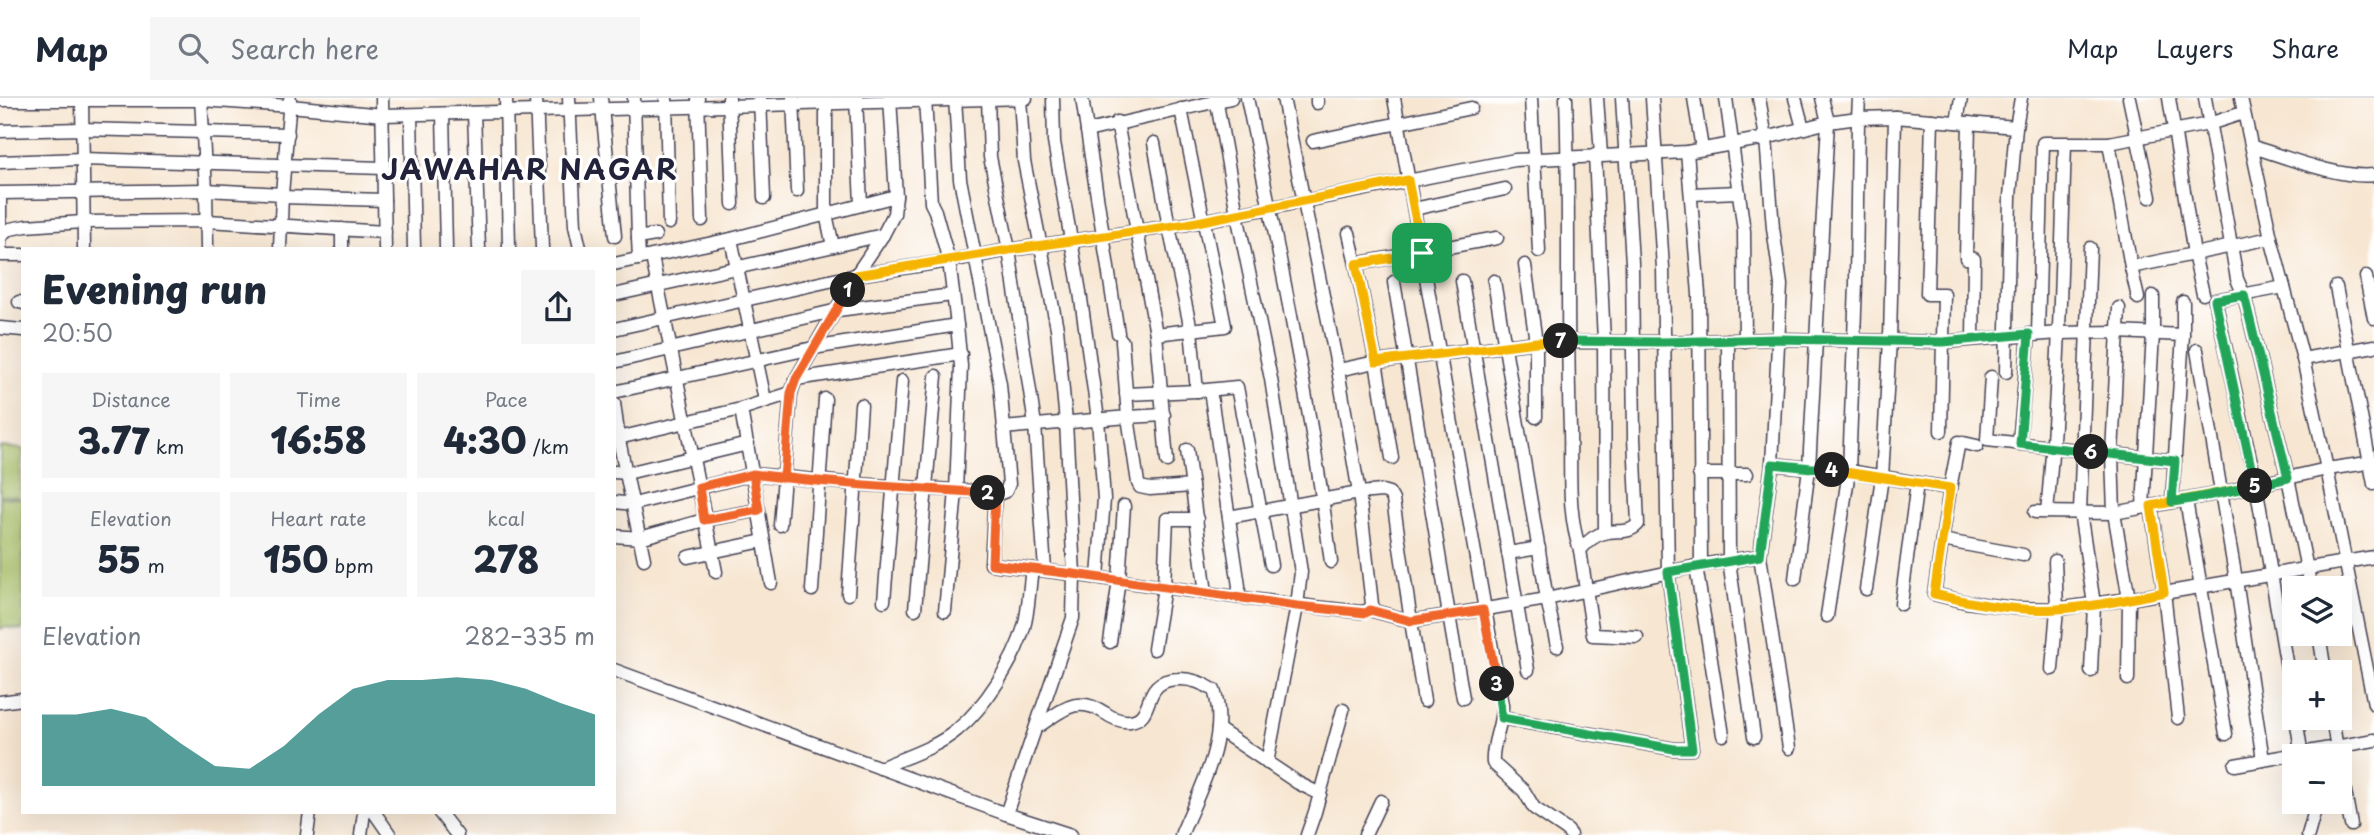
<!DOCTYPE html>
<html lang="en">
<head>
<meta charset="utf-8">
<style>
  body { margin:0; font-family:"Playpen Sans",sans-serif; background:#f6f6f7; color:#1f2937; height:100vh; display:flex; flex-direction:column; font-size:26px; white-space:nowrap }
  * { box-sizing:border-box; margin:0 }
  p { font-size:23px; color:#747a83 }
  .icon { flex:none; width:38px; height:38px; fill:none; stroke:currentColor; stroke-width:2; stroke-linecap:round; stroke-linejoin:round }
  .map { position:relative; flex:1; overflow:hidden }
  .details { position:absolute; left:21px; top:149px; width:595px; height:567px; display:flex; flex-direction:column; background:#fff; border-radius:0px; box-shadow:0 7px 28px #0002 }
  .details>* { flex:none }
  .buttons { position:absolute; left:2282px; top:478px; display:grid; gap:14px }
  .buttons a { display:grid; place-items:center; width:70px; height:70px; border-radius:0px; background:#fff; box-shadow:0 7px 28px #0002; font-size:35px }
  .pin { position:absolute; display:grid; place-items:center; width:60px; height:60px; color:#fff; margin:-30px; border-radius:14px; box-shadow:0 4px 10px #0006 }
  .km { position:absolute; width:35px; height:35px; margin:-18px; border-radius:50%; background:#222; color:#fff; font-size:19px; line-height:35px; text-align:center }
  .round { display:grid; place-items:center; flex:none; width:74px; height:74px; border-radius:0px; background:#f6f6f7 }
  .head { display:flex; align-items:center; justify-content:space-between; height:119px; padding:0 21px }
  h1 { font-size:38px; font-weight:800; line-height:52px }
  .figures { display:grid; grid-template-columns:repeat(3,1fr); gap:10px; height:119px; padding:7px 21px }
  .figures div { display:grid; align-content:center; border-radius:0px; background:#f6f6f7; text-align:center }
  .figures b { font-size:35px; font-weight:800 }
  .figures small { font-size:19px; font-weight:400 }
  .figures p { font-size:19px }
  .chart { height:196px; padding:14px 21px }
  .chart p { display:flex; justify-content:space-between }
  .chart svg { width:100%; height:126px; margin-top:7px; fill:#0f766e; opacity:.7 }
  header { display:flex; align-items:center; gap:42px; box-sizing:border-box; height:98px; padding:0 35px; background:#fff; border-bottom:2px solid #e0e1e3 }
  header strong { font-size:33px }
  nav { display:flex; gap:38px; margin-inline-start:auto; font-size:24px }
  .search { width:490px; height:63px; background:#f6f6f7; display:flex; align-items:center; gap:18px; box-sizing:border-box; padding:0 24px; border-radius:0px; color:#747a83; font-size:26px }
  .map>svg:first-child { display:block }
</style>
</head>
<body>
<header>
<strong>Map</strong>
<div class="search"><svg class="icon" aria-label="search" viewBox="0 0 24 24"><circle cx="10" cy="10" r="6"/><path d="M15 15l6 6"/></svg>Search here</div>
<nav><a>Map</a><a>Layers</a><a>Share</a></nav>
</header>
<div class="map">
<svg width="2374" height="737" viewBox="0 0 2374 737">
  <rect width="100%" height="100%" fill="#fff"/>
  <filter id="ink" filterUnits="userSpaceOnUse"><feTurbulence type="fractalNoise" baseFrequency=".0143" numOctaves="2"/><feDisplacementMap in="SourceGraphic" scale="14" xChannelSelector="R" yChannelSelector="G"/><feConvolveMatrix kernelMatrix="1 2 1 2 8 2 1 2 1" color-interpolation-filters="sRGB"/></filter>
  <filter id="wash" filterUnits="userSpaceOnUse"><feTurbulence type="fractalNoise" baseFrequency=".00686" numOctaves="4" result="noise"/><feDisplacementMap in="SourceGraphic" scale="28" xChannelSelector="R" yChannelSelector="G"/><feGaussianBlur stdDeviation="1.57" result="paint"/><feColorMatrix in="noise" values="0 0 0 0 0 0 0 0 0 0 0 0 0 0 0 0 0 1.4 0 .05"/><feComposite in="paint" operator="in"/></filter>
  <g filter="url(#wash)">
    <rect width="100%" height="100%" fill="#f7e6d1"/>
    <g fill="#a8bf64" stroke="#657050" stroke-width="2">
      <polygon points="0,349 23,351 19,399 0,397"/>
      <polygon points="0,399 23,401 23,532 5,529 0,531"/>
    </g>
  </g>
  <g filter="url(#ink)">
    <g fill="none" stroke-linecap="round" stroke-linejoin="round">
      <defs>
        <g id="minor">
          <polyline points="82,0 84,150"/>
          <polyline points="201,0 206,92 207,150"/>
          <polyline points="382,0 385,150"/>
          <polyline points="506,0 509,150"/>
          <polyline points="536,0 542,150"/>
          <polyline points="569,0 575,128 580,150"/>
          <polyline points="601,0 615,138"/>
          <polyline points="634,0 638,140"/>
          <polyline points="666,0 669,125"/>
          <polyline points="698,0 702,122"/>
          <polyline points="729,0 733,106"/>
          <polyline points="760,0 764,100"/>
          <polyline points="793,0 797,93"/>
          <polyline points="826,0 826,116 833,148"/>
          <polyline points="856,0 861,106"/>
          <polyline points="925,0 931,105 935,113 949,163 1009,152 1187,126 1515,62 1687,54 1766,40 1828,24 1858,20 1859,0"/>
          <polyline points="988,0 990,59 1009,152 1035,327 1045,472"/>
          <polyline points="1053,0 1054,44 1080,194 1098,321 1104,401 1098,479"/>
          <polyline points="1082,0 1118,235"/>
          <polyline points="1216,0 1237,116 1271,281 1301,474 1297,508 1267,665"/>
          <path d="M1247,0C1279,154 1311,308 1331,464"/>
          <polyline points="1283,0 1338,272 1359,395 1372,506 1370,512"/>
          <polyline points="1317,0 1317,5"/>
          <path d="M1394,0L1502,607C1503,627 1491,645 1493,665L1524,693L1534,710L1568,733L1570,737"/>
          <polyline points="1531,0 1539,153"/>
          <path d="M1566,0C1570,110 1566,220 1570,331C1571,370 1567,415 1580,452"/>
          <polyline points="1597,0 1601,57"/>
          <path d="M1622,0L1632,165L1634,340L1638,426C1628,437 1617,431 1604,435C1594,437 1586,445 1580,452L1593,537L1637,539"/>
          <polyline points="1694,0 1702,51"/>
          <polyline points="1726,0 1744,133 1745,243"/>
          <polyline points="1795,0 1803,30"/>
          <polyline points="1822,0 1828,24 1809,370 1849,373 1917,385 1901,506"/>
          <polyline points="2129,0 2150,99"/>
          <polyline points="2169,0 2194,156 2203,196"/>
          <polyline points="2205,0 2237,181 2244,197 2288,380 2311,490"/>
          <polyline points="2241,0 2271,140 2303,261 2327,371 2374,606"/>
          <polyline points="0,2 201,2 290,8 383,17 1026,0"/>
          <polyline points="474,15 479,150"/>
          <polyline points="2243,15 2209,26 2109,45 2131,169 2271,140"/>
          <polyline points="443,16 446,150"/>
          <polyline points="411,17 414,150"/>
          <polyline points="1932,22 1927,196 1944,196 1941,333"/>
          <polyline points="1117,24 1156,236 1167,363"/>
          <polyline points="1957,24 1961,0"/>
          <polyline points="1969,25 1966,160 1974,161 1973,241"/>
          <polyline points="0,33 81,31 288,36"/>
          <polyline points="1087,33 1231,0"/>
          <polyline points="1313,43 1471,10"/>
          <polyline points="1154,45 1169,129 1191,232 1197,293"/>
          <path d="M2253,49C2286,59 2340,81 2374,77"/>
          <polyline points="1687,54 1699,196 1701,467"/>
          <polyline points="1595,57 1604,243 1605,434"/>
          <polyline points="0,64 82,61 384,70"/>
          <polyline points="1691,96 1739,94"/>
          <polyline points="282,99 384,102"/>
          <polyline points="1414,111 1505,91"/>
          <polyline points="1349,135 1356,166"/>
          <polyline points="2,137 10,131 26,128 83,124 208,123 385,134"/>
          <polyline points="731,141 765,302"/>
          <polyline points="280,150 282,96 290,1"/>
          <polyline points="342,150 342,131"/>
          <polyline points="2090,150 2080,414 2094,506 2091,573"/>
          <polyline points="0,152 0,95 206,92 282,96"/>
          <polyline points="0,157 23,157"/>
          <polyline points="652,159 716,474"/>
          <polyline points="639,161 638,140 655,137"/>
          <polyline points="614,166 731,141 896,98"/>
          <polyline points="1525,167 1536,244 1536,319"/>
          <polyline points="2131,169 2138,200"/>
          <polyline points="2366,179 2374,220"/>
          <polyline points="1462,183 1528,572"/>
          <polyline points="1494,183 1547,501 1557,548"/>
          <polyline points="2284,189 2215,202 2256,387 2294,611"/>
          <polyline points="2336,189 2374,386"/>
          <polyline points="614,197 883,137"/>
          <polyline points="19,204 23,205"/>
          <polyline points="2119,210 2112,357 2114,415 2129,501 2128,581"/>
          <polyline points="0,230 23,232"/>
          <polyline points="614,231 856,177 949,163 957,227"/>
          <polyline points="1156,236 1225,228 1181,11"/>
          <polyline points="2038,236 2043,45 2109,45"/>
          <polyline points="1728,242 1729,463 1754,639"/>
          <polyline points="2197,252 2236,482 2263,662"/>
          <polyline points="2303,261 2374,248"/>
          <polyline points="614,264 838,212 952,197"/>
          <polyline points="1338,272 1376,264 1536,244 1663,244 1778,241 1943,244 2059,235 2117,234 2183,237"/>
          <polyline points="2006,274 2010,99 2016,29"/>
          <polyline points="1991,279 1987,342 2175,363"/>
          <polyline points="796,281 961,256"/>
          <polyline points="1210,292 1239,488 1238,499"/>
          <polyline points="614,294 813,250 957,227 961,268 956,393 945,513"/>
          <polyline points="1126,296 1197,293 1237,289 1271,467"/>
          <polyline points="614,305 619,342 644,461"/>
          <polyline points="741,311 771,485"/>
          <polyline points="1164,317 1128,319 1138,385 1140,389 1150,391 1192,388"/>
          <polyline points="1003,330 1128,319 1122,243"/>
          <polyline points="614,341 741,311 791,295 796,281 856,177 883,137 894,116 896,98 890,0"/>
          <polyline points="2019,346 2029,236"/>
          <polyline points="1977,348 1959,344 1950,390 1934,496 1966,504 2014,510 2057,511 2129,501 2374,459"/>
          <polyline points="1187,352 1206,495"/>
          <polyline points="1392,360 1376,264 1356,166 1497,140"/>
          <polyline points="1772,366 1809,370 1795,481"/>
          <polyline points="614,374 627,375 748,346"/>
          <polyline points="1699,376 1747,376"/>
          <polyline points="1917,385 1950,390"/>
          <path d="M995,395L991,466C1115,480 1238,502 1361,514L1370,512L1411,523L1424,603"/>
          <polyline points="2186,402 2226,636"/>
          <polyline points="2172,403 2183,237 2183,204"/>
          <polyline points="614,404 634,406 753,376 855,386 1001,395 1006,393 1009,386 1000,286 960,81 955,0"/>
          <polyline points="2151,408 2164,494 2178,620"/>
          <polyline points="2143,409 2153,236 2153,198"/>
          <polyline points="2035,414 2114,415 2221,395 2327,371 2374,364"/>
          <path d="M2047,414C2059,292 2061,169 2065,46"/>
          <polyline points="1229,419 1359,395 1382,393 1389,395 1393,402 1411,523 1449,517 1394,184"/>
          <polyline points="780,427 791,295"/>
          <polyline points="614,438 640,440 704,422 759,412"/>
          <polyline points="1942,442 2023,457"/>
          <polyline points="1508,455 1539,450"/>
          <polyline points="1760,458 1789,650"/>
          <polyline points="688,459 763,443"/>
          <polyline points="1696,468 1723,637"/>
          <polyline points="1866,491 1882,379 1890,242 1895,19"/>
          <polyline points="812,492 825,301"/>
          <polyline points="848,496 861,307"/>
          <polyline points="884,503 902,283"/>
          <polyline points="915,511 936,278"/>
          <polyline points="1827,518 1849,373 1856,186 1858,20 1895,19 2016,29 2021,0"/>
          <polyline points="2319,536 2325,574"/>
          <polyline points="1110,544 1119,482 1124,408"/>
          <polyline points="1154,551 1164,489 1167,421 1197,421"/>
          <polyline points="2052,571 2057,511 2055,463"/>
          <polyline points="614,572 1006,716 1071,737"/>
          <polyline points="1463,600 1449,517 1547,501 1701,467 1760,458 1772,366 1781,187 1773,130 1766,40 1759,0"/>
          <polyline points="0,604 23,601"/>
          <polyline points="1502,620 1674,651 1692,651 1668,474 1663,170 1652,0"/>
          <polyline points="2296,620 2302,658"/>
          <polyline points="2332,620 2338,657"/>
          <path d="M1037,629C1062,613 1076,596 1105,615C1112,620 1121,624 1130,623C1157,620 1139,582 1178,581C1192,580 1203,585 1214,592C1230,640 1199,693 1181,737"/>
          <polyline points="1218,631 1298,685 1320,696"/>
          <polyline points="2340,666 2351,727"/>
          <polyline points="2235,667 2374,642"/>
          <path d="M880,670C905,659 936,650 957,632C984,610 1014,564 1024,529C1029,511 1029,490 1032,471"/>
          <polyline points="374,714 390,737"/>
          <polyline points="439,714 457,737"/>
          <polyline points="1006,716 1073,520 1074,476 1066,324 1057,230 1024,63 1020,0"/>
          <polyline points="307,737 310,714"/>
          <polyline points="361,737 364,714"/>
          <polyline points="1307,737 1315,714 1343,612"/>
          <polyline points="1365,737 1381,703"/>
          <polyline points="2308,737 2315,712 2314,704"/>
        </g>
      </defs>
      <use href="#minor" stroke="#423f52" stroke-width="15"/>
      <use href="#minor" stroke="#fff" stroke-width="12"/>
    </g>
  </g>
  <g fill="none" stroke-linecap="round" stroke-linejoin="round" filter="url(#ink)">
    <defs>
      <polyline id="split-1" points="848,192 856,177 1009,152 1187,126 1408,82 1422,155"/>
      <path id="split-2" d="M848,192L796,281L791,295L784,380L753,376L699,389L704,422L759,412L753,376C831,386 910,390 988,395"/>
      <polyline id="split-3" points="988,395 995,395 992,466 1074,476 1297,508 1366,515 1370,512 1411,523 1483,512 1497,586"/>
      <polyline id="split-4" points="1497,586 1502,620 1674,651 1692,651 1668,474 1760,458 1772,366 1832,372"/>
      <path id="split-5" d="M1832,372L1950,390L1934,496C1974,506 2016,514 2057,511C2093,509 2129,501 2164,494L2151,408L2255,388"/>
      <path id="split-6" d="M2091,354L2175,363L2172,404C2211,398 2250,389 2288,380L2244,197L2215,202L2255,388"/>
      <polyline id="split-7" points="1561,243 1663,244 1778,241 1943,244 2029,236 2020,346 2091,354"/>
      <polyline id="split-8" points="1422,155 1356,166 1376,264 1536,244 1561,243"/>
    </defs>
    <use href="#split-1" stroke="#fff" stroke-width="14"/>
    <use href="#split-2" stroke="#fff" stroke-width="14"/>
    <use href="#split-3" stroke="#fff" stroke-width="14"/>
    <use href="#split-4" stroke="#fff" stroke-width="14"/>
    <use href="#split-5" stroke="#fff" stroke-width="14"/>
    <use href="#split-6" stroke="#fff" stroke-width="14"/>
    <use href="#split-7" stroke="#fff" stroke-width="14"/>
    <use href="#split-8" stroke="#fff" stroke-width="14"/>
    <use href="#split-1" stroke="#f5b400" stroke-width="9"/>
    <use href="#split-2" stroke="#f0652b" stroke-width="9"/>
    <use href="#split-3" stroke="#f0652b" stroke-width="9"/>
    <use href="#split-4" stroke="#22a559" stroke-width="9"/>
    <use href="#split-5" stroke="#f5b400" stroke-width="9"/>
    <use href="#split-6" stroke="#22a559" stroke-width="9"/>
    <use href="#split-7" stroke="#22a559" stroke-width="9"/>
    <use href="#split-8" stroke="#f5b400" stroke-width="9"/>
  </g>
  <g text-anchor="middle" stroke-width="6" stroke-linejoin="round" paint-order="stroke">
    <g font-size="28" font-weight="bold" letter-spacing="2" fill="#22223b" stroke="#fff">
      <text x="530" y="82">JAWAHAR NAGAR</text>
    </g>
  </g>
</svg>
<div class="buttons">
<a><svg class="icon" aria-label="layers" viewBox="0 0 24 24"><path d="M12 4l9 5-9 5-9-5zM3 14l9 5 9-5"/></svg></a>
<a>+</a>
<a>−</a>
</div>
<div class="pin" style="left:1422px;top:155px;background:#1e9e55"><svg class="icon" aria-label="arrive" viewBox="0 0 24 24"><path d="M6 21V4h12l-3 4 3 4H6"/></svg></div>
<b class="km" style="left:848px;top:192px">1</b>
<b class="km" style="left:988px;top:395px">2</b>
<b class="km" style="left:1497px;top:586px">3</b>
<b class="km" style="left:1832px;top:372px">4</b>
<b class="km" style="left:2255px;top:388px">5</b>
<b class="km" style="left:2091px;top:354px">6</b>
<b class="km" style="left:1561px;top:243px">7</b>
<section class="details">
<div class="head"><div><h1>Evening run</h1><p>20:50</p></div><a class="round"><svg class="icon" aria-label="share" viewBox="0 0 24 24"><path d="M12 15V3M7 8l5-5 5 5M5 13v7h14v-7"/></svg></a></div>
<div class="figures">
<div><p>Distance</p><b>3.77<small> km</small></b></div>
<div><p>Time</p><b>16:58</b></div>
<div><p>Pace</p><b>4:30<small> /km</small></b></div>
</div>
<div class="figures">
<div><p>Elevation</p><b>55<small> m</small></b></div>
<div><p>Heart rate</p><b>150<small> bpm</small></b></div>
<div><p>kcal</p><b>278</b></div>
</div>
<div class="chart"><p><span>Elevation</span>282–335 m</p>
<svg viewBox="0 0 160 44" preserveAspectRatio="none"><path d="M0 44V19L10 19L20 17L30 20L40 29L50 37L60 38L70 30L80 19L90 10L100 7L110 7L120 6L130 7L140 10L150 15L160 19V44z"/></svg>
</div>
</section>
</div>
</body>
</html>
